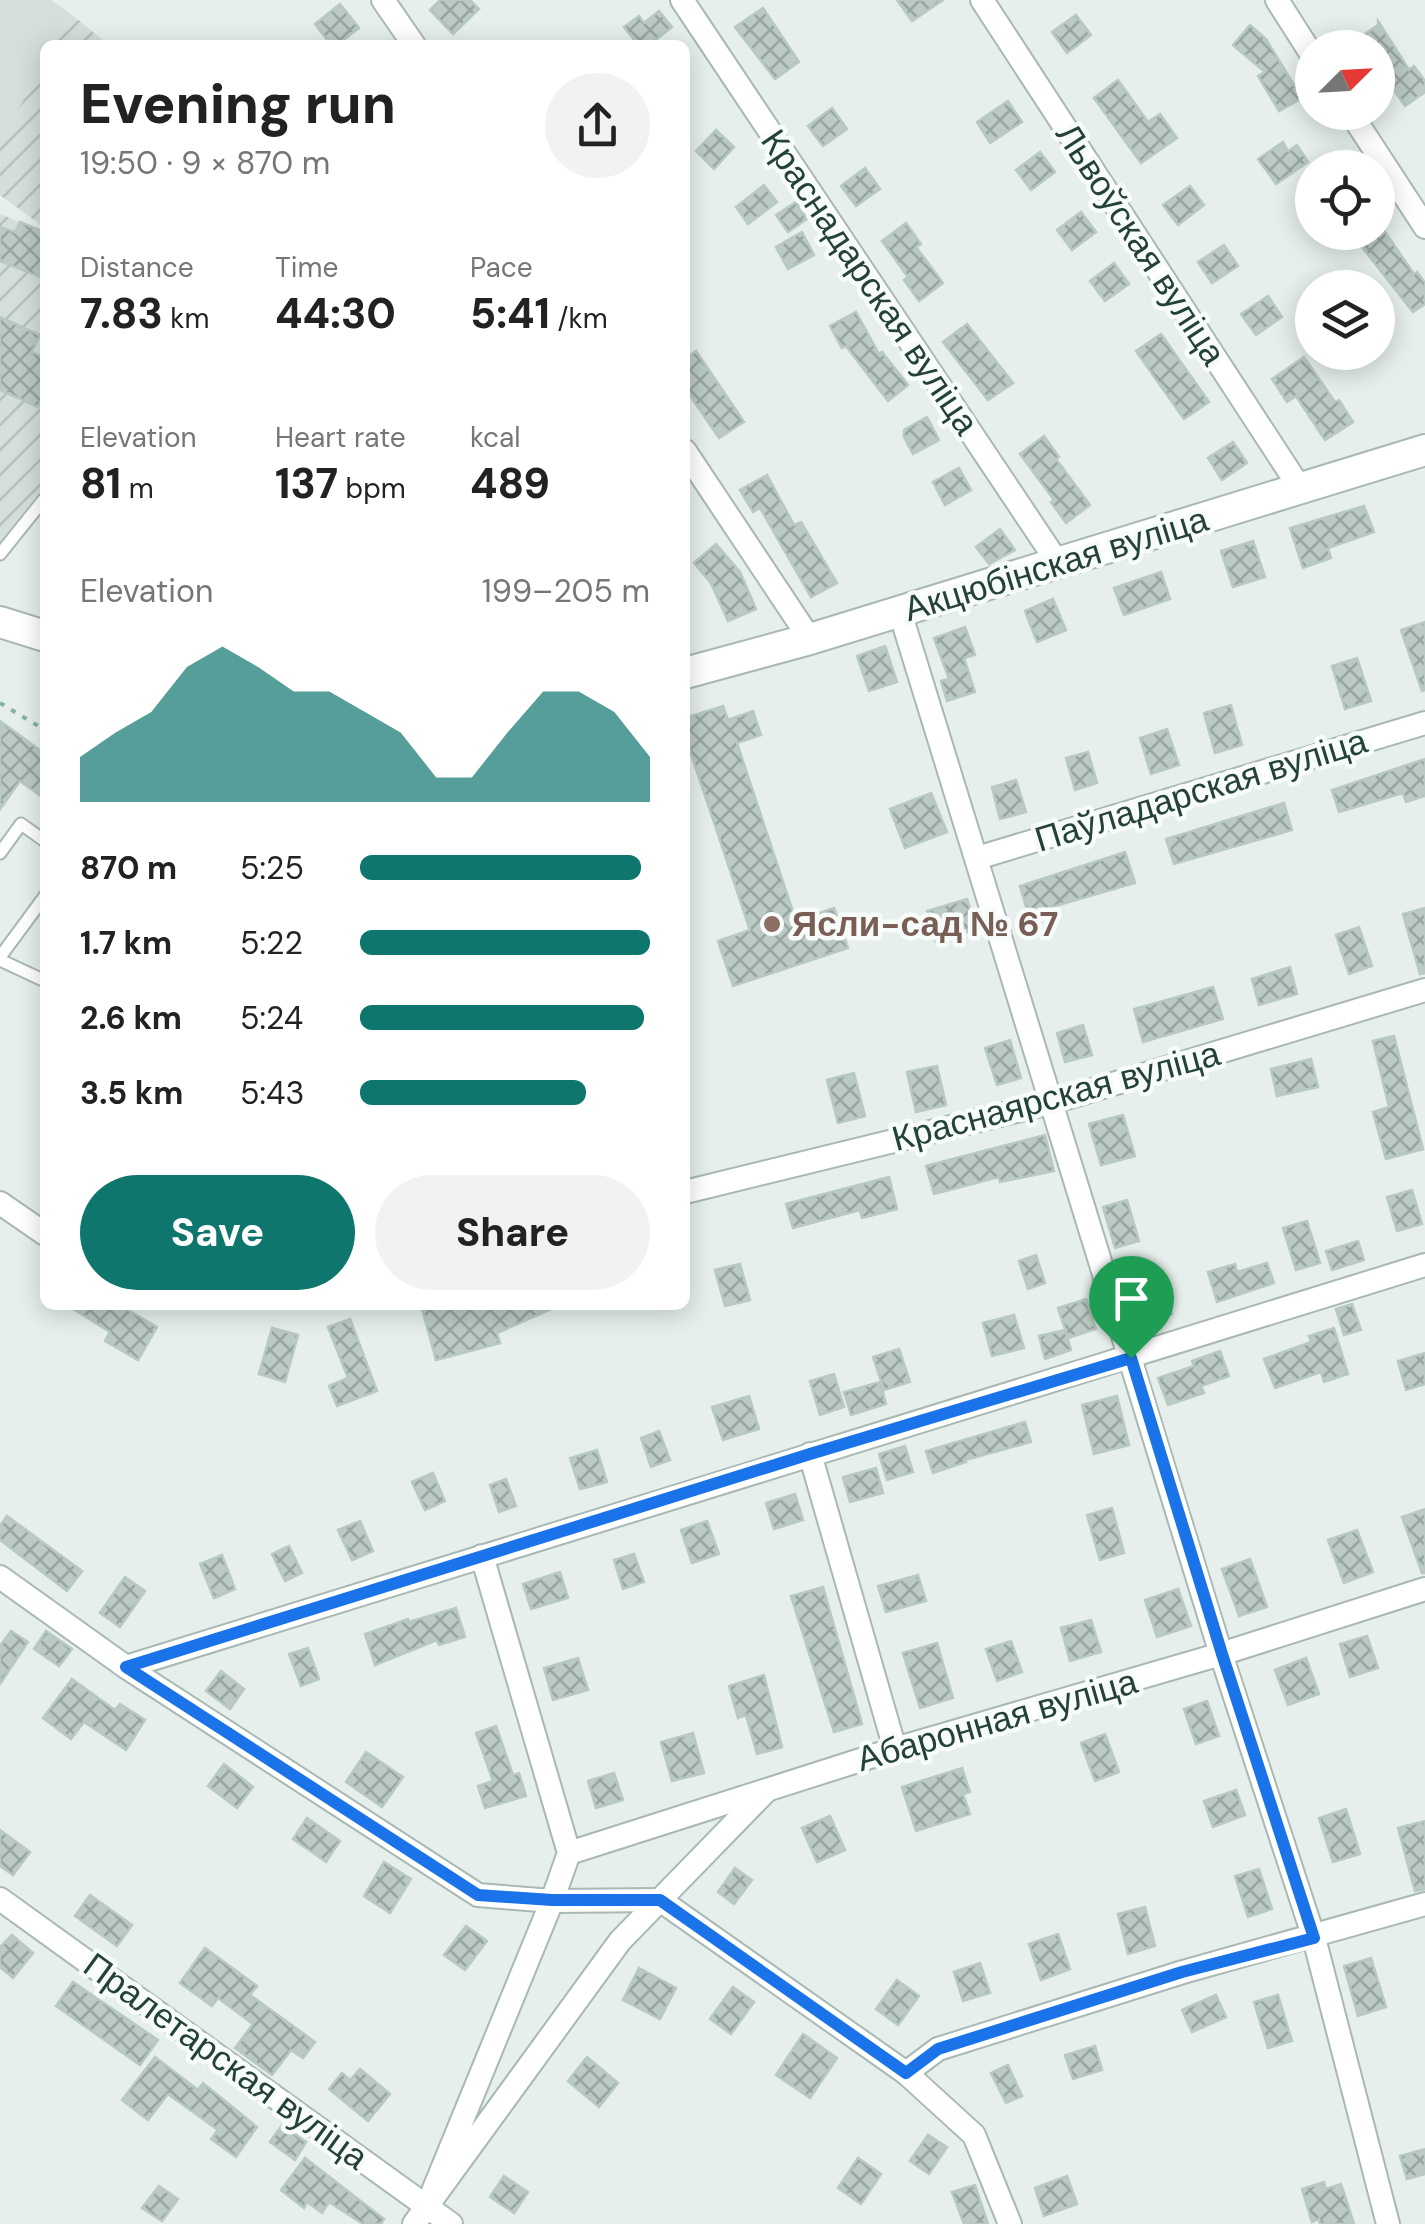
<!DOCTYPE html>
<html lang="en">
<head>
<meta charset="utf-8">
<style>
  body { margin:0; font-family:"DM Sans",sans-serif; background:#f2f2f2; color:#222; height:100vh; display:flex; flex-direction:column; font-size:38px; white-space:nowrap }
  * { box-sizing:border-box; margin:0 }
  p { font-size:32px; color:#767676 }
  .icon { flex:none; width:55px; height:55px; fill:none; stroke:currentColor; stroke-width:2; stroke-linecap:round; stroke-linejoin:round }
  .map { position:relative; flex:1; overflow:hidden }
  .details { position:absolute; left:40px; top:40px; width:650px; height:1270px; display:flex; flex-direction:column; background:#fff; border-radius:15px; box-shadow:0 5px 25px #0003 }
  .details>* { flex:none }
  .needle { width:65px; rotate:66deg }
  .buttons { position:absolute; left:1295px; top:30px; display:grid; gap:20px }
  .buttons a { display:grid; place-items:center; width:100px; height:100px; border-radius:50%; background:#fff; box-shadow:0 5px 25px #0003; font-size:50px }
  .pin { position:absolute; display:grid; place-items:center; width:85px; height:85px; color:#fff; margin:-102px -42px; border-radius:50% 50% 50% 0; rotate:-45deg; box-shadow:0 0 10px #0007 }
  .pin .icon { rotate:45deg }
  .round { display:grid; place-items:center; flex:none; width:105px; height:105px; border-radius:52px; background:#f2f2f2 }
  .headline { display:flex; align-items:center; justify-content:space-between; height:170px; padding:0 40px }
  h1 { font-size:55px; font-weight:800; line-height:75px }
  .metrics { display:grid; grid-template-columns:repeat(3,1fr); gap:15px; height:170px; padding:10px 40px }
  .metrics div { display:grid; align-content:center }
  .metrics b { font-size:42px; font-weight:800 }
  .metrics small { font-size:28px; font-weight:400 }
  .metrics p { font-size:28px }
  .chart { height:280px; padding:20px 40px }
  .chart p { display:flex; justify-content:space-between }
  .chart svg { width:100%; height:180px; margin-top:10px; fill:#0f766e; opacity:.7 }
  .button { display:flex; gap:20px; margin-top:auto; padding:20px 40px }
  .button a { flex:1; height:115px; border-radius:60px; background:#0f766e; color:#fff; font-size:40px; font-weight:800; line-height:115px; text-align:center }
  .button a+a { background:#f2f2f2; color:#222 }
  ul { padding:0 40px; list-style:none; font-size:32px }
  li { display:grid; grid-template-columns:160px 120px 1fr; align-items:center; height:75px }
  li i { height:25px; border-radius:12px; background:#0f766e }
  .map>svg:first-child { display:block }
</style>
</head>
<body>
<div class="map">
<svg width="1425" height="2224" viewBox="0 0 1425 2224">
  <defs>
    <pattern id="industrial-furrows" width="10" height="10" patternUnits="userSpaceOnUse" patternTransform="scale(2.5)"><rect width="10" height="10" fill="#d4dfda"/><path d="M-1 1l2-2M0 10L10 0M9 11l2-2" fill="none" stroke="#b6c1bc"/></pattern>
    <pattern id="building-cross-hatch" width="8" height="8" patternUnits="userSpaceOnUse" patternTransform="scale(2.5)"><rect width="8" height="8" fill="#bbcac4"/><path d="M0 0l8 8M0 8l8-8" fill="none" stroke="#98a6a0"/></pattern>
  </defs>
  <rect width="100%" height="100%" fill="#e6efeb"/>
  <polygon fill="#d4dfda" points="0,0 51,0 71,14 54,45 45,45 45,61 0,142"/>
  <g fill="url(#industrial-furrows)">
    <polygon points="71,14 109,45 54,45"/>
    <polygon points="45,61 45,228 0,195 0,142"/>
    <polygon points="0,214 45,232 45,485 0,542"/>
  </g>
  <g fill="url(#building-cross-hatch)" stroke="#b8c9c2" stroke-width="2.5">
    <polygon points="440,0 470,0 479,9 453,34 430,10"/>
    <polygon points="897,0 943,0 912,21"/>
    <polygon points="340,4 359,28 337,45 331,45 315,24"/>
    <polygon points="763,8 799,62 775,79 735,27"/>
    <polygon points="659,11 672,27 649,45 638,45 624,27 639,16 644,23"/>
    <polygon points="1076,15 1091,35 1067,53 1052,32"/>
    <polygon points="1378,21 1409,70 1414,66 1425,81 1425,92 1405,106 1378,67 1378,48 1344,48 1378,25"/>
    <polygon points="1250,25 1266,39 1302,98 1279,111 1258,76 1265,72 1233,45"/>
    <polygon points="1118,80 1148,122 1160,114 1177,138 1141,163 1094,98"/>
    <polygon points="1008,101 1022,122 990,143 977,122"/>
    <polygon points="832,108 847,129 823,146 808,126"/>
    <polygon points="716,130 734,147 714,169 696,151"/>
    <polygon points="1283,142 1288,151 1297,145 1308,162 1276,184 1258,159"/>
    <polygon points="1040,152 1055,172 1031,190 1016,170"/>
    <polygon points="865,168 880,189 856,206 841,186"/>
    <polygon points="764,185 777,202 748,224 736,207"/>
    <polygon points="1190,186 1204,205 1178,225 1163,205"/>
    <polygon points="796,202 807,219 788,232 776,215"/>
    <polygon points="1081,212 1096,232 1072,250 1057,230"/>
    <polygon points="20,222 45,232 45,279 0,261 0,227 15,232"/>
    <polygon points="906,223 921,244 916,247 943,283 919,301 904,280 908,277 882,241"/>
    <polygon points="1381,226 1414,274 1417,272 1425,283 1425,304 1413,312 1358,242 1371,232 1378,232"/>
    <polygon points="802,232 814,255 788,269 776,247"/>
    <polygon points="1224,245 1238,266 1212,283 1198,262"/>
    <polygon points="1114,263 1129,284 1105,301 1090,281"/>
    <polygon points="1268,296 1282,317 1256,335 1241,314"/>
    <polygon points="856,312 879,354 882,352 908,385 888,401 846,346 842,348 830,326"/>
    <polygon points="0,317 40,335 32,352 45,358 45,391 38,407 0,390"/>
    <polygon points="967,324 1013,383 988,400 943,342"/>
    <polygon points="1161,334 1209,402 1184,419 1136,351"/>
    <polygon points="696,351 744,422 719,438 685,388 685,359"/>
    <polygon points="1304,357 1335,402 1339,400 1353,422 1325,440 1296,396 1287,402 1272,379"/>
    <polygon points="927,417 939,440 913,454 904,437 904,430"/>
    <polygon points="1044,436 1059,457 1056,459 1090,505 1066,523 1051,502 1054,500 1020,454"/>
    <polygon points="1233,442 1247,463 1222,480 1208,458"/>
    <polygon points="959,468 971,490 945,505 933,482"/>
    <polygon points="767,475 794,525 801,522 837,583 811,597 760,508 753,512 740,490"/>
    <polygon points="1364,506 1374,532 1328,548 1331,558 1303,568 1290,528"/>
    <polygon points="1000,529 1015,550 989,564 976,547"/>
    <polygon points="1253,541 1265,577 1233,587 1221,551"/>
    <polygon points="716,544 740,572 756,609 728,621 711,583 694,563"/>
    <polygon points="1161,572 1170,599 1124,615 1114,588"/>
    <polygon points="1053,599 1066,630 1037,642 1025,611"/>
    <polygon points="1425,622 1425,690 1422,691 1401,630"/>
    <polygon points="965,627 975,655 964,658 975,692 947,701 941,681 949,679 934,638"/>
    <polygon points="885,646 897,682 869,691 857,656"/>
    <polygon points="1357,658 1371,701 1345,709 1332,666"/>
    <polygon points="1231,705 1242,745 1215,753 1204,713"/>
    <polygon points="723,706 728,720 753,711 761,735 737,743 796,921 834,908 848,948 733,986 718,941 750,930 685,736 685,718"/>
    <polygon points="0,721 45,754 45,799 20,781 0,809"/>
    <polygon points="1167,729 1179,765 1151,774 1140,738"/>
    <polygon points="1088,752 1097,783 1075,790 1066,758"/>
    <polygon points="1425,759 1425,796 1406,802 1403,793 1339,812 1332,790"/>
    <polygon points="1016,780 1026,812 1000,819 992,787"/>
    <polygon points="931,793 947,832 905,848 890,809"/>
    <polygon points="1284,803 1292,830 1174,864 1166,839"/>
    <polygon points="1125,852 1135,883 1028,914 1020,886"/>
    <polygon points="967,899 977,929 936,942 927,911"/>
    <polygon points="1425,908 1425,973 1420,974 1403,914"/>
    <polygon points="1359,927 1372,966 1349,974 1336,935"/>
    <polygon points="1290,967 1297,994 1259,1005 1252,979"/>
    <polygon points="1213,987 1223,1019 1143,1042 1134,1009"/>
    <polygon points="1083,1025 1092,1055 1065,1062 1057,1033"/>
    <polygon points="1394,1036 1423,1149 1386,1159 1373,1112 1389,1107 1373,1041"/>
    <polygon points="1010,1040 1021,1078 997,1085 985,1048"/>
    <polygon points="1311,1059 1318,1087 1277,1096 1271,1069"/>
    <polygon points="937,1066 946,1105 916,1112 907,1072"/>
    <polygon points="854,1073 865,1116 838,1123 827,1080"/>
    <polygon points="1123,1115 1135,1156 1101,1165 1089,1124"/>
    <polygon points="1045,1135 1054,1171 1000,1182 999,1177 934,1194 926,1166"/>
    <polygon points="889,1177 897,1209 862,1218 860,1210 793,1228 786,1204"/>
    <polygon points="1412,1190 1422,1224 1397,1231 1387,1197"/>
    <polygon points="1127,1200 1139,1241 1115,1248 1103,1207"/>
    <polygon points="1307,1221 1320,1263 1296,1270 1283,1228"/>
    <polygon points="1358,1241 1364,1260 1332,1270 1326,1251"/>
    <polygon points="1036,1255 1045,1283 1028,1289 1019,1261"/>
    <polygon points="1267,1263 1274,1283 1217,1302 1208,1272 1235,1264 1237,1272"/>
    <polygon points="740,1264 750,1300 725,1306 715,1270"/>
    <polygon points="1161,1275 1172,1314 1144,1322 1132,1284"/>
    <polygon points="1086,1299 1096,1329 1068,1338 1058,1308"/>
    <polygon points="1352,1304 1361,1330 1344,1335 1336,1309"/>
    <polygon points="67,1305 119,1305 157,1327 138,1360 105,1341 110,1332"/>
    <polygon points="421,1305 560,1305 497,1333 500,1343 436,1360"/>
    <polygon points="1014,1315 1024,1348 992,1356 983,1323"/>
    <polygon points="350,1319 377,1391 337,1406 329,1386 348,1378 328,1327"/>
    <polygon points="272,1328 298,1335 285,1382 259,1374"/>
    <polygon points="1334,1328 1348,1374 1324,1382 1321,1372 1275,1388 1264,1359 1311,1342 1309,1336"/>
    <polygon points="1065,1330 1071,1350 1045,1359 1039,1336"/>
    <polygon points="899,1349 910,1382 884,1390 873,1357"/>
    <polygon points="1220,1351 1229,1376 1201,1386 1204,1393 1168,1405 1158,1378 1194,1366 1192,1361"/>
    <polygon points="1425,1353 1425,1384 1406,1390 1398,1361"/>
    <polygon points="834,1374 844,1407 820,1415 810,1381"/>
    <polygon points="880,1382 886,1404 851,1415 844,1392"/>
    <polygon points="749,1396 759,1429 723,1440 712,1407"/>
    <polygon points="1117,1396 1129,1445 1094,1454 1082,1405"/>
    <polygon points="1025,1422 1031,1442 965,1460 966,1462 933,1473 926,1451"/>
    <polygon points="659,1431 670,1460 651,1467 641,1438"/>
    <polygon points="905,1446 913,1472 887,1480 879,1454"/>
    <polygon points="597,1450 607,1482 580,1489 570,1458"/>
    <polygon points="876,1468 883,1493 850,1502 843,1477"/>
    <polygon points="433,1473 445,1501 425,1510 412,1482"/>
    <polygon points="506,1479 516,1506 499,1512 490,1485"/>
    <polygon points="795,1494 803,1520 774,1529 766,1503"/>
    <polygon points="1112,1508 1124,1553 1100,1560 1087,1515"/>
    <polygon points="1425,1509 1425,1573 1422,1573 1402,1517"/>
    <polygon points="7,1516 82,1571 67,1591 0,1540 0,1526"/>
    <polygon points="360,1521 373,1551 352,1560 338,1530"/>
    <polygon points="707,1521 719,1554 692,1563 681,1530"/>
    <polygon points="1357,1530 1373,1572 1344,1583 1328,1540"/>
    <polygon points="289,1546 302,1573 285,1581 272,1554"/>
    <polygon points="634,1554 644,1582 623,1589 614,1560"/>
    <polygon points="222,1555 235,1589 214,1598 200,1564"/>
    <polygon points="1250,1559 1267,1607 1239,1616 1222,1569"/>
    <polygon points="560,1572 568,1598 531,1609 523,1584"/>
    <polygon points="918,1575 926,1601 886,1612 878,1586"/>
    <polygon points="125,1577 145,1591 120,1627 100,1613"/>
    <polygon points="823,1587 862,1724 834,1732 791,1596"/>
    <polygon points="1178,1589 1191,1626 1157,1637 1145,1600"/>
    <polygon points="456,1608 465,1637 439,1645 437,1640 375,1665 365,1634 408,1619 409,1622"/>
    <polygon points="1091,1620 1101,1652 1070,1661 1061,1628"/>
    <polygon points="11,1631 28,1642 0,1684 0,1646"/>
    <polygon points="46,1631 72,1649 59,1666 34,1649"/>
    <polygon points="1367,1636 1378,1668 1350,1677 1340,1644"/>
    <polygon points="1011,1641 1022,1672 997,1681 986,1649"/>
    <polygon points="937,1643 953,1698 920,1708 903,1653"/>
    <polygon points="308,1648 319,1679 301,1686 289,1654"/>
    <polygon points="578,1658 588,1690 553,1700 544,1668"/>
    <polygon points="1306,1658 1319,1694 1288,1705 1275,1670"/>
    <polygon points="221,1671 244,1689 230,1709 206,1691"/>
    <polygon points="764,1675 782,1747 757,1754 746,1715 738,1718 729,1686"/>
    <polygon points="72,1679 115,1710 120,1704 145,1720 126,1750 84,1722 71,1739 43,1718"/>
    <polygon points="1207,1701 1219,1736 1196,1744 1184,1709"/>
    <polygon points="496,1726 513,1775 519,1773 526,1796 485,1808 478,1786 493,1781 476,1733"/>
    <polygon points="693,1733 704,1773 672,1781 661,1742"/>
    <polygon points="1105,1734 1119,1772 1095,1781 1081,1743"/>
    <polygon points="366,1752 403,1777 382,1807 346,1782"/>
    <polygon points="224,1764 253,1787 237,1808 208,1786"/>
    <polygon points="962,1768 970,1792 963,1794 970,1814 916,1831 902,1787"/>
    <polygon points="614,1773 623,1800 596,1808 588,1781"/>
    <polygon points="1236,1790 1245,1815 1213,1827 1204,1801"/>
    <polygon points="1346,1809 1360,1854 1333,1862 1319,1818"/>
    <polygon points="830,1816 845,1850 817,1862 802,1828"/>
    <polygon points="307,1818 340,1841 326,1862 293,1839"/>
    <polygon points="1425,1821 1425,1889 1415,1891 1398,1828"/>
    <polygon points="0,1830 30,1852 13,1875 0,1866"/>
    <polygon points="384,1862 411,1879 390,1913 364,1896"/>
    <polygon points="735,1868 752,1880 734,1904 718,1892"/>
    <polygon points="1259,1869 1272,1909 1248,1917 1235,1876"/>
    <polygon points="90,1895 132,1925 117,1946 75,1916"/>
    <polygon points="1145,1907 1155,1946 1128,1954 1118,1914"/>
    <polygon points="466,1926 487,1941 465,1970 444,1955"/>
    <polygon points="1058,1934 1070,1969 1041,1980 1029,1944"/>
    <polygon points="12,1935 33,1953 13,1978 0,1967 0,1947"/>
    <polygon points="205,1948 257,1986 250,1995 315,2042 303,2058 291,2050 272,2075 235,2048 253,2024 218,1998 212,2006 180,1983"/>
    <polygon points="1371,1958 1386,2007 1358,2016 1344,1966"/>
    <polygon points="980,1963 990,1993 963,2001 954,1972"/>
    <polygon points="639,1968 676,1988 660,2019 623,2000"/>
    <polygon points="897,1980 919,1996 898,2025 876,2009"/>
    <polygon points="73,1982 158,2040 140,2065 56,2006"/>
    <polygon points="733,1987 754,2002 731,2034 710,2019"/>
    <polygon points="1216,1995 1226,2017 1192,2032 1182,2010"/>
    <polygon points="1278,1995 1292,2041 1268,2048 1254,2002"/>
    <polygon points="803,2034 837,2058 810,2098 776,2075"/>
    <polygon points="1095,2046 1102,2070 1073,2079 1065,2055"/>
    <polygon points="155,2057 198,2090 203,2083 257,2127 236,2157 211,2139 218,2130 168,2094 148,2120 122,2100"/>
    <polygon points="587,2057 618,2083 599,2107 568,2081"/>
    <polygon points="1008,2065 1022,2096 1006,2103 991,2073"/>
    <polygon points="360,2069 390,2094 368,2121 329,2089 342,2073 350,2080"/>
    <polygon points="282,2125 306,2142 295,2160 270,2142"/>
    <polygon points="928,2135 947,2147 929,2174 910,2161"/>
    <polygon points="1425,2149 1425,2174 1407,2179 1400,2156"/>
    <polygon points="305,2158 384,2219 381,2224 363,2224 329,2202 322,2213 307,2202 304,2208 281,2190"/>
    <polygon points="858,2158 881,2174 861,2204 838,2188"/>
    <polygon points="504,2176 528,2192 514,2213 490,2197"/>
    <polygon points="1067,2176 1077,2204 1044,2216 1035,2188"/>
    <polygon points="1324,2182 1326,2189 1341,2184 1354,2224 1320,2224 1319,2219 1312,2222 1302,2189"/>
    <polygon points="975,2185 988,2224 964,2224 952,2192"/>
    <polygon points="159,2186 178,2199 162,2221 142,2208"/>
  </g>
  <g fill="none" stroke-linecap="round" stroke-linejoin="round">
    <defs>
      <g id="service">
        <polyline points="0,554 45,498"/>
        <polyline points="0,853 21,824 45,841"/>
        <polyline points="0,957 45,896"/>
        <polyline points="0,960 45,981"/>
      </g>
      <g id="minor">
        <polyline points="383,0 414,45"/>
        <polyline points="682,0 1058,563"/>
        <polyline points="982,0 1300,488"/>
        <polyline points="1277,0 1312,55"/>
        <polyline points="1350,112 1425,227"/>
        <polyline points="685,451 810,639"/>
        <polyline points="900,612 1221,1654 1314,1938 1388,2224"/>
        <polyline points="977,858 1425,723"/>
        <polyline points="685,1192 1053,1102 1425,990"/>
        <polyline points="0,1203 45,1234"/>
        <polyline points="810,1454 895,1749"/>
        <polyline points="0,1577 126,1667 478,1895 552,1901 660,1900 906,2073 974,2135 1010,2224"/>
        <polyline points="126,1667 1425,1265"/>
        <polyline points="569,1853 895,1749 1221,1654 1425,1589"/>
        <polyline points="0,1899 451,2224"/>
        <polyline points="906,2073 938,2049 1183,1972 1425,1904"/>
        <polyline points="427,2206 552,1901 569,1853 482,1556"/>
        <polyline points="414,2224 620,1941 766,1791"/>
      </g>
      <g id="tertiary">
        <polyline points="0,622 45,636"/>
        <polyline points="685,673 810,639 1425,450"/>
      </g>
    </defs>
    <use href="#service" stroke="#a8b8b2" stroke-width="15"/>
    <use href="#minor" stroke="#a8b8b2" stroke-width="26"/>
    <use href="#tertiary" stroke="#a8b8b2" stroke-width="34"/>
    <polyline stroke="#86b3a5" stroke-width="4" stroke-dasharray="5 8" stroke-linecap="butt" points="0,703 45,730"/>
    <use href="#service" stroke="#fff" stroke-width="11"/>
    <use href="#minor" stroke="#fff" stroke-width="22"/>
    <use href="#tertiary" stroke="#fff" stroke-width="30"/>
  </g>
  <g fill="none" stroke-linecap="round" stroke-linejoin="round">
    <defs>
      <polygon id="route" points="1131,1358 1222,1654 1314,1938 1182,1972 938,2049 906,2073 660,1900 552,1900 478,1895 126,1667 810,1454"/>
    </defs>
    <use href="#route" stroke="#fff" stroke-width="20"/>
    <use href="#route" stroke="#1a73e8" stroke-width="12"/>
  </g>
  <circle fill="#8d6e63" stroke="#f7fbf9" stroke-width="4" cx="772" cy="924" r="10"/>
  <g text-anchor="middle" stroke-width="9" stroke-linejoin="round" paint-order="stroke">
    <g font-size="35" fill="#24423a" stroke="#f7fbf9">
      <text transform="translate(1141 244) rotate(57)" y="12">Львоўская вуліца</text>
      <text transform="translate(870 282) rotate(56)" y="12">Краснадарская вуліца</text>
      <text transform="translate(1056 564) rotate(-17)" y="12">Акцюбінская вуліца</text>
      <text transform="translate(1201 790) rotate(-17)" y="12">Паўладарская вуліца</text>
      <text transform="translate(1056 1096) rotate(-15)" y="12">Краснаярская вуліца</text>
      <text transform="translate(997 1720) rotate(-16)" y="12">Абаронная вуліца</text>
      <text transform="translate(226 2061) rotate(36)" y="12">Пралетарская вуліца</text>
    </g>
    <g font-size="35" font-weight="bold" fill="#785e54" stroke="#f7fbf9" text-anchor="start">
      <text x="792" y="936">Ясли-сад № 67</text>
    </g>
  </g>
</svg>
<div class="buttons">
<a><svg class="needle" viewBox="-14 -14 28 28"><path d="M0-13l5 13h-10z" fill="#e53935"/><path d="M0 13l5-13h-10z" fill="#767676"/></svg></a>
<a><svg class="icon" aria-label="locate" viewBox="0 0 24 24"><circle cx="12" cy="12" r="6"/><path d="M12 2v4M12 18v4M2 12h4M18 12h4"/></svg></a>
<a><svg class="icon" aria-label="layers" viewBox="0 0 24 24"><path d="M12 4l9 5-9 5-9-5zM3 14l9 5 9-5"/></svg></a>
</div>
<div class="pin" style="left:1131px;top:1358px;background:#1e9e55"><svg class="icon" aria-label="arrive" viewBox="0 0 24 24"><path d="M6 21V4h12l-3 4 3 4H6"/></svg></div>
<section class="details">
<div class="headline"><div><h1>Evening run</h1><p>19:50 · 9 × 870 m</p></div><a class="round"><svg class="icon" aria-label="share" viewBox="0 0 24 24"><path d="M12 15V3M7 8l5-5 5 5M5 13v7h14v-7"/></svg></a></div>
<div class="metrics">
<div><p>Distance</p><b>7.83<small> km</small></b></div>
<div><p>Time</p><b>44:30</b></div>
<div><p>Pace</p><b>5:41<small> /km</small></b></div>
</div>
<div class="metrics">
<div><p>Elevation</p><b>81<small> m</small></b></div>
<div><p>Heart rate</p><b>137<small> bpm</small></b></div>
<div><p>kcal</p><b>489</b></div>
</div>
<div class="chart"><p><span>Elevation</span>199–205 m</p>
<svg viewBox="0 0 160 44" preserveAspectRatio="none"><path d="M0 44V33L10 27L20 22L30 11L40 6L50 11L60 17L70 17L80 22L90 27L100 38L110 38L120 27L130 17L140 17L150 22L160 33V44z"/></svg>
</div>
<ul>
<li><b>870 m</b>5:25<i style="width:97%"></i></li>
<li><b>1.7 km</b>5:22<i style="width:100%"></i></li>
<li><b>2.6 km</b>5:24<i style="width:98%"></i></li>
<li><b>3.5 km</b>5:43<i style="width:78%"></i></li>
</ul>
<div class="button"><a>Save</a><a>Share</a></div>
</section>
</div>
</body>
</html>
